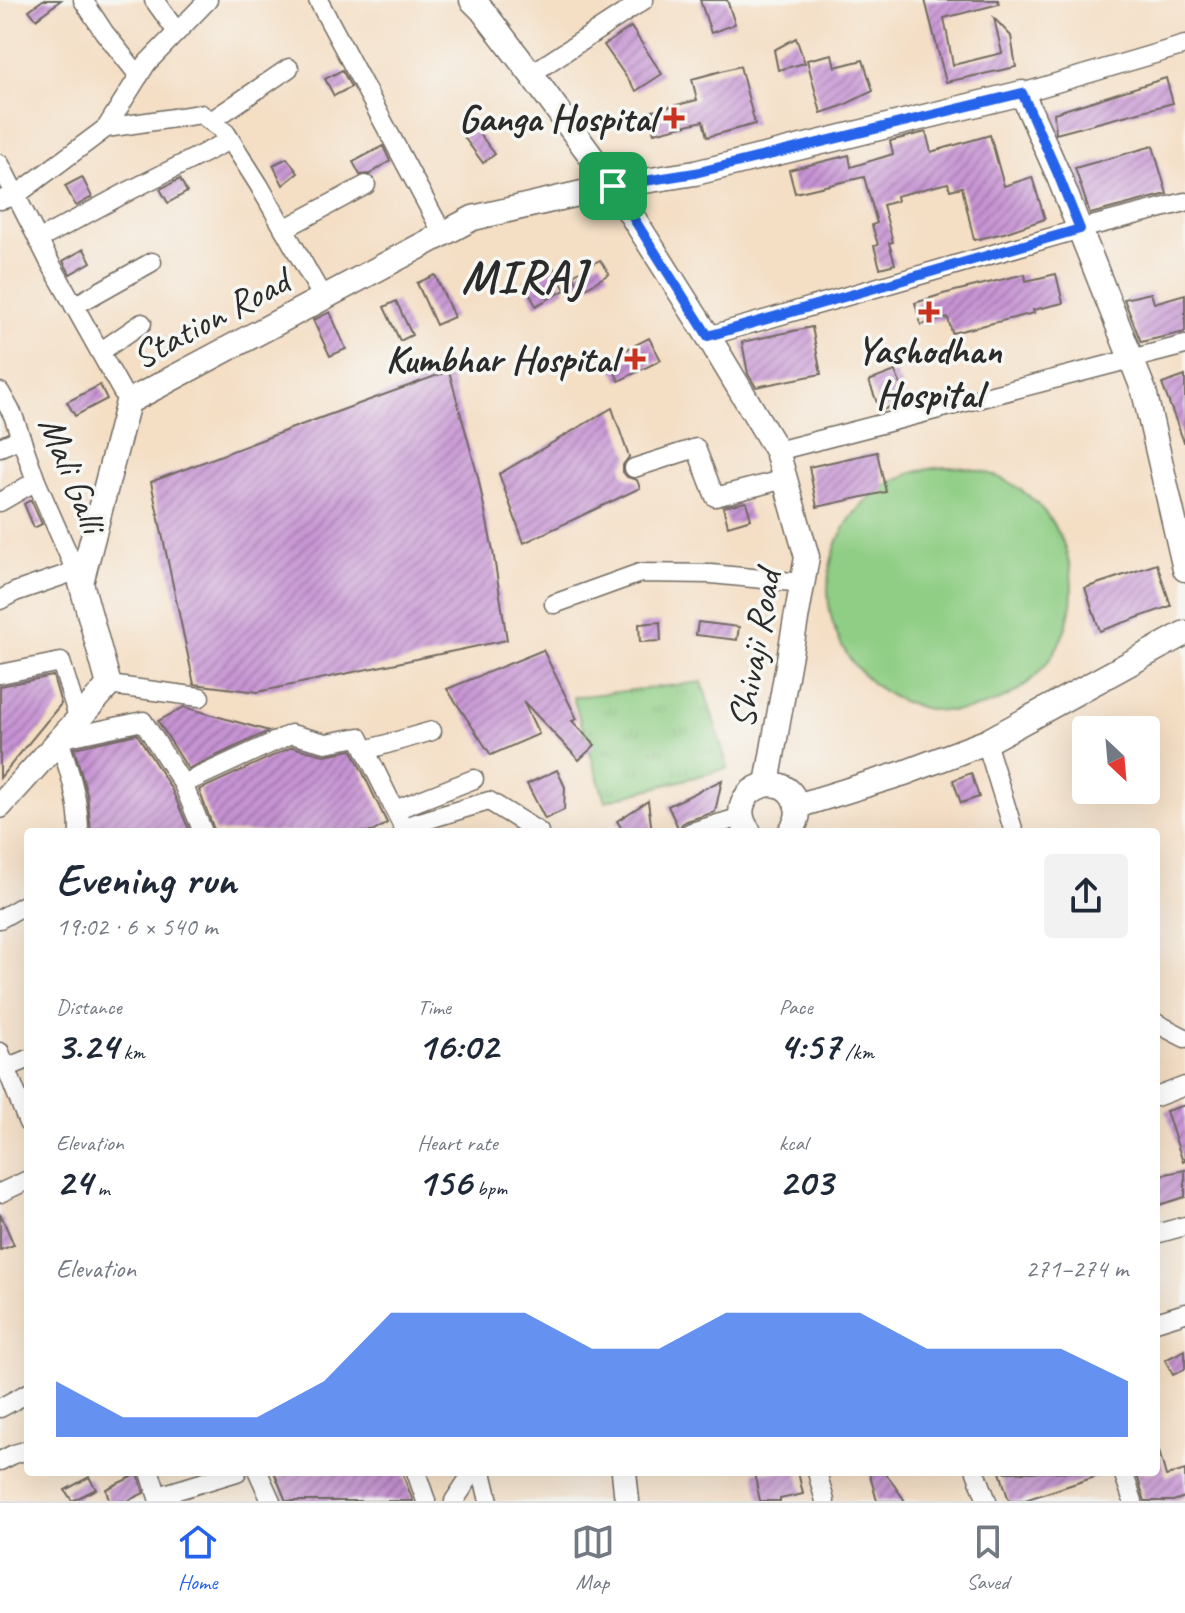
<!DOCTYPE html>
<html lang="en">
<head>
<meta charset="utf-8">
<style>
  body { margin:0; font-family:Caveat,sans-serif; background:#f2f2f3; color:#1f2937; height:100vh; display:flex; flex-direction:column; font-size:30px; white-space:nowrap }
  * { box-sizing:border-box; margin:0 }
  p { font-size:26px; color:#747a83 }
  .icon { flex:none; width:44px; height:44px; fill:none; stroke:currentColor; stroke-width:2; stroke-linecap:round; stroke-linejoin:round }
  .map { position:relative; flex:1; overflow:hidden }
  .details { position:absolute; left:24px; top:828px; width:1136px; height:648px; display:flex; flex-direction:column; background:#fff; border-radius:8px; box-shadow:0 8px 32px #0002 }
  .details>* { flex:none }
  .needle { width:52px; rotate:154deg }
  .fabs { position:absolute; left:1072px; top:716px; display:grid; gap:16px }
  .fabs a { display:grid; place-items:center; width:88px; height:88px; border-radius:8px; background:#fff; box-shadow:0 8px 32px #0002; font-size:40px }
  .pin { position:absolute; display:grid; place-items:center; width:68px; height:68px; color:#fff; margin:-34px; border-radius:16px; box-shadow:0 4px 12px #0006 }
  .round { display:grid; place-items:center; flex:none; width:84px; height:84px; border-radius:8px; background:#f2f2f3 }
  .summary { display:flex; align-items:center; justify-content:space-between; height:136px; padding:0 32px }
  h1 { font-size:44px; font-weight:600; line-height:60px }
  .metrics { display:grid; grid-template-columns:repeat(3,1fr); gap:12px; height:136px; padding:8px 32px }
  .metrics div { display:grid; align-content:center }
  .metrics b { font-size:40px; font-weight:600 }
  .metrics small { font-size:22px; font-weight:400 }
  .metrics p { font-size:22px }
  .chart { height:224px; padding:16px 32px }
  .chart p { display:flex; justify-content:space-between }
  .chart svg { width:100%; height:144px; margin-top:8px; fill:#2563eb; opacity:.7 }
  .tab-bar { display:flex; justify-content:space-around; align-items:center; height:112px; border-top:2px solid #e0e1e3; background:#fff; font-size:22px; color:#747a83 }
  .tab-bar a { display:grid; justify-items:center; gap:4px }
  .tab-bar .selected { color:#2563eb }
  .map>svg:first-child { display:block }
</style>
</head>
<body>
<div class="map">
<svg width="1185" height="1501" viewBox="0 0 1185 1501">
  <defs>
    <pattern id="grass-tufts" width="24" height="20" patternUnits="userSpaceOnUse" patternTransform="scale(2)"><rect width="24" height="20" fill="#90ce85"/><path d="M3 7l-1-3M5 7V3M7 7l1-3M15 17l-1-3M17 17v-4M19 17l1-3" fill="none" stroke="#7cb173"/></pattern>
    <pattern id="building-hatch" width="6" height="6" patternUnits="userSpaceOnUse" patternTransform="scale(2)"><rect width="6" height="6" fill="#c693d3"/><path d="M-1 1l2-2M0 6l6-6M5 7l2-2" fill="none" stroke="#a178ab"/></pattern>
  </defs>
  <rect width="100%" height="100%" fill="#f6f6f2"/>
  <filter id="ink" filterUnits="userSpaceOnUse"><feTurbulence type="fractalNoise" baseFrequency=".0125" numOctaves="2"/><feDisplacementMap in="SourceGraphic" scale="16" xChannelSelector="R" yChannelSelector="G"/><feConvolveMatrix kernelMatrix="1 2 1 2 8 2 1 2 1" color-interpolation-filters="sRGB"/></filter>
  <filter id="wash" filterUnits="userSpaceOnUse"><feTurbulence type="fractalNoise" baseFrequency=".006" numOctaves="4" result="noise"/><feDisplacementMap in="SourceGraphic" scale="32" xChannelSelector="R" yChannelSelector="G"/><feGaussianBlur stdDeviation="1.8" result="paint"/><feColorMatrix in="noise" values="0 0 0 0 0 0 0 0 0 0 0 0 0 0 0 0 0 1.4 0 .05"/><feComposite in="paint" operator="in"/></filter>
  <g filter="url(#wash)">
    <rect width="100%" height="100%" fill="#f4dec4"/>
    <polygon fill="url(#grass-tufts)" stroke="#5e7c58" stroke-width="2" points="702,682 728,768 605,801 573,697"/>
    <circle fill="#90ce85" stroke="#5e7c58" stroke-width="2" cx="950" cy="589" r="122"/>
    <g id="blocks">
      <g fill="url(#building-hatch)">
        <polygon points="43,0 61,0 36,19 29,10"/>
        <polygon points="700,0 727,0 735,24 711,33"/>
        <polygon points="925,0 998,0 999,4 944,18 953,65 1002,53 994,18 1011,36 1016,67 946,82"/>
        <polygon points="631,27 662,74 636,91 604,45"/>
        <polygon points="796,38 805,63 778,70 774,50"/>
        <polygon points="832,54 835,67 863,60 873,91 842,106 821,113 807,60"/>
        <polygon points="740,66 755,124 707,137 703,121 654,133 649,112 697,100 692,79"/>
        <polygon points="342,70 351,87 334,96 325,79"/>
        <polygon points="1166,78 1173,103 1056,134 1054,113"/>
        <polygon points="469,120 495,154 483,163 458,129"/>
        <polygon points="926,132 931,152 990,135 1004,186 1032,177 1045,219 1004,233 974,240 962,187 950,190 948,183 896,196 897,201 883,205 893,242 889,243 895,264 880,268 874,246 878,245 872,225 877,223 864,177 795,193 789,170 849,155 851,167 893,154 890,141"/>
        <polygon points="383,146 390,161 370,174 360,175 353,162"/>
        <polygon points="1153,146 1167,194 1090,214 1075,168"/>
        <polygon points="287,158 298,173 283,185 273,165"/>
        <polygon points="82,177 92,197 76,206 65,186"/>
        <polygon points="180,179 187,192 168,203 160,189"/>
        <polygon points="84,249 91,262 70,274 63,261"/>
        <polygon points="600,260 609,274 582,290 573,275"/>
        <polygon points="553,267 565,290 536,306 524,283"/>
        <polygon points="1025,274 1026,281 1056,274 1063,303 1033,310 1034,313 952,333 948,318 921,325 915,303 943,294"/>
        <polygon points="435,275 454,317 436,325 417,283"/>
        <polygon points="1151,293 1154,303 1185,294 1185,332 1141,342 1124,299"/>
        <polygon points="396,301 412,335 400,341 384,307"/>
        <polygon points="330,312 346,349 330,356 313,320"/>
        <polygon points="812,327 821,374 756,387 748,374 742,342"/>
        <polygon points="649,338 661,360 619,381 608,359"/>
        <polygon points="449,371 478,477 493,551 507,640 258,692 194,684 151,482 290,429"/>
        <polygon points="895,371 907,400 880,411 869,381"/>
        <polygon points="1185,376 1185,442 1184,442 1162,384"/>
        <polygon points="100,385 107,399 75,416 67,402"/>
        <polygon points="612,408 629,457 623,465 623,472 627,477 637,480 640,488 524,543 499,474"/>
        <polygon points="877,452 886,492 817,507 809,467"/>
        <polygon points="31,500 42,524 34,528 24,504"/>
        <polygon points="746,502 751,519 728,526 723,507"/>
        <polygon points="1157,564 1171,606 1100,631 1085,588"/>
        <polygon points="660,622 661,641 640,642 639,624"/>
        <polygon points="698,622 739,627 737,640 696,635"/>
        <polygon points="543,650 577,719 572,721 595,745 579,760 523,701 539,734 491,755 447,689"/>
        <polygon points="53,676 61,704 0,778 0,686"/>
        <polygon points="184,707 269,731 188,769 158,721"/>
        <polygon points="137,734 172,790 190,832 91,832 87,794 74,748"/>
        <polygon points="292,747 324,755 352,750 387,823 372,832 215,832 199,790"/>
        <polygon points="557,770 565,787 564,810 545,819 527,784"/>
        <polygon points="971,773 979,797 961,803 953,780"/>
        <polygon points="722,780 715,812 687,821 682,824 679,830 668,806"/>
        <polygon points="648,801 652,832 624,832 617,821"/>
        <polygon points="1185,1105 1185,1161 1183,1162 1166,1111"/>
        <polygon points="1185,1170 1185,1197 1156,1206 1156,1176"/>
        <polygon points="0,1213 14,1245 0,1250"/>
        <polygon points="1185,1350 1185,1369 1173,1375 1165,1360"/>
        <polygon points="1156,1451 1159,1451 1166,1476 1185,1470 1185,1497 1173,1501 1145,1501 1136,1472 1156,1472"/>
        <polygon points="274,1472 402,1472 413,1501 286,1501"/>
        <polygon points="754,1472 798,1472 803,1494 780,1499 780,1501 760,1501"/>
        <polygon points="869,1472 885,1472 905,1501 877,1501"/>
        <polygon points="1000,1472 1104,1472 1104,1474 1022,1501 1009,1501"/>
        <polygon points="138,1474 144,1493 127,1501 109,1501 106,1489"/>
        <polygon points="89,1477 96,1489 72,1501 65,1490"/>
      </g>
    </g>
  </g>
  <g filter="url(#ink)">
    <use href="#blocks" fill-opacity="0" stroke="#716a61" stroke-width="2"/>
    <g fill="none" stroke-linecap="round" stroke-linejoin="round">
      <defs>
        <g id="minor">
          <polyline points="83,0 104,32 139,76"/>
          <polyline points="154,0 177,32"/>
          <polyline points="318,0 443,234"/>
          <polyline points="531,74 644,0"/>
          <polyline points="1022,93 1185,45"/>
          <polyline points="211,121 289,68"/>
          <polyline points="106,128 201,114 226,133 259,185 323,298"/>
          <polyline points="0,164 48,259 128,402"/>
          <polyline points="0,200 15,196 106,128 147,63 208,0"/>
          <polyline points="284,229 366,185"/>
          <polyline points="38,240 129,191 230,140"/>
          <polyline points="74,306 152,262"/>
          <polyline points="708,336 1080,229 1185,202"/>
          <polyline points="100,352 142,323"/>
          <polyline points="0,392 13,415 36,481 81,583"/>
          <polyline points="0,447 21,438"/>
          <polyline points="777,451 1185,345"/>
          <polyline points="634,468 696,448 715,497 785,479"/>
          <polyline points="0,502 36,481"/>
          <polyline points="0,600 15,592 76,571"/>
          <polyline points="554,604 640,573 711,574 803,583"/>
          <polyline points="0,674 61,662 78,717"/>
          <polyline points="109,685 200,697"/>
          <polyline points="986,742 1014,832"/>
          <polyline points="366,750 432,731"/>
          <polyline points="183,784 291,734 326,743 359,737 403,827 489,801 539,832"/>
          <polyline points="395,810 474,779"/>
          <path d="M79,832C79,799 69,770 59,739L143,721L183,784L203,832"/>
          <polyline points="691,832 741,817"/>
          <polyline points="0,919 28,903"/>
          <polyline points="1156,1023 1185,1038"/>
          <polyline points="0,1052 28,1123"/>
          <polyline points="6,1068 28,1059"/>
          <polyline points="1156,1097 1185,1086"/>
          <polyline points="0,1193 28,1180"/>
          <polyline points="1156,1234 1185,1226"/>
          <polyline points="1156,1322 1185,1313"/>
          <polyline points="0,1408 28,1393"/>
          <polyline points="0,1461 14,1454 28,1450"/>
          <polyline points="150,1472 159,1501"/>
          <polyline points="258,1472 271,1501"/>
          <polyline points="416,1472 426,1501"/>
          <polyline points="482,1472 489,1501"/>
          <polyline points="817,1472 825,1501"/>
          <polyline points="976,1472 987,1501"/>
          <polyline points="1123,1472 1133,1501"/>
          <polyline points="158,1496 237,1472"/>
          <polyline points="454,1501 473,1472"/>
        </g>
        <g id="major">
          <polyline points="472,0 482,10 531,74 613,186 708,336 777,451 807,557 767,784"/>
          <polyline points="0,806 109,685 81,583 128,402 473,218 613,186 695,173 1022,93 1057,172 1144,391 1185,569"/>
          <polyline points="797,806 904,773 986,742 1185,633"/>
          <path d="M749,832C720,794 782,763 796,803C800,813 797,823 790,832"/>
          <polyline points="624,1472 627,1501"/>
        </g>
      </defs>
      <use href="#minor" stroke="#716a61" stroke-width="21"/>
      <use href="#major" stroke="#716a61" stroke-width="27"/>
      <use href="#minor" stroke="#fff" stroke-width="18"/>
      <use href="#major" stroke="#fff" stroke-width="24"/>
    </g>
  </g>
  <g fill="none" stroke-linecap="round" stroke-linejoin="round" filter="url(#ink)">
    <defs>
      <polygon id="route" points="1022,93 1057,172 1080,229 708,336 613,186 695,173"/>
    </defs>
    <use href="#route" stroke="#fff" stroke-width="16"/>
    <use href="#route" stroke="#2563eb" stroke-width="10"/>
  </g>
  <g fill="#c8321e" stroke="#f6f6f2" stroke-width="3">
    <path d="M670 106h8v8h8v8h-8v8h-8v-8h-8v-8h8z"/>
    <path d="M925 300h8v8h8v8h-8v8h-8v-8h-8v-8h8z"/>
    <path d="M631 347h8v8h8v8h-8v8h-8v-8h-8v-8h8z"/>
  </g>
  <g text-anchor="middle" stroke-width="7" stroke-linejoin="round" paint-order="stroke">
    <g font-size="38" font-weight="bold" fill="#2b2b2b" stroke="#f6f6f2" text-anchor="end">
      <text x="656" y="131">Ganga Hospital</text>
      <text x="929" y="363" text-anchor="middle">Yashodhan<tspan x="929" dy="44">Hospital</tspan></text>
      <text x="617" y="372">Kumbhar Hospital</text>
    </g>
    <g font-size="38" fill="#2b2b2b" stroke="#f6f6f2">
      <text transform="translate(210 318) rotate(-28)" y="13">Station Road</text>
      <text transform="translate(73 474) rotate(68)" y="13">Mali Galli</text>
      <text transform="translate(754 649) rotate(-80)" y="13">Shivaji Road</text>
    </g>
    <g font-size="46" font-weight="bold" letter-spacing="2" fill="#2b2b2b" stroke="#f6f6f2">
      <text x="524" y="292">MIRAJ</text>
    </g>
  </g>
</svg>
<div class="fabs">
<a><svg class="needle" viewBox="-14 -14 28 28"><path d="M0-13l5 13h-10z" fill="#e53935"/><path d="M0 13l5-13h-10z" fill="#747a83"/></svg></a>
</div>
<div class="pin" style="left:613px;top:186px;background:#1e9e55"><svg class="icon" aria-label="arrive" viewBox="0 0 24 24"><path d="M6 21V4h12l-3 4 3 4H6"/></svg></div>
<section class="details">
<div class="summary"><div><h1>Evening run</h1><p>19:02 · 6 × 540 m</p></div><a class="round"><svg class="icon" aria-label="share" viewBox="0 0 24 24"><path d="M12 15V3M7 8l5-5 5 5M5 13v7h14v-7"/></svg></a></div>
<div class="metrics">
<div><p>Distance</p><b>3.24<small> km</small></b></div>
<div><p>Time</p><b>16:02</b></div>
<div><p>Pace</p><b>4:57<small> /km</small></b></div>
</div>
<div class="metrics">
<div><p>Elevation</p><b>24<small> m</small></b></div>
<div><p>Heart rate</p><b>156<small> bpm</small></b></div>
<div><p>kcal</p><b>203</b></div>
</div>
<div class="chart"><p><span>Elevation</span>271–274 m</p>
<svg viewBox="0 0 160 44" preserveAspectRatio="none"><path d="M0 44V27L10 38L20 38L30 38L40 27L50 6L60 6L70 6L80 17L90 17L100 6L110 6L120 6L130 17L140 17L150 17L160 27V44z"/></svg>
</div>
</section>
</div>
<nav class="tab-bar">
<a class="selected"><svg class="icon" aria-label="home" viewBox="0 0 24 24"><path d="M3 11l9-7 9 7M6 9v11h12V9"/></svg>Home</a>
<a><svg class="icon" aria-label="map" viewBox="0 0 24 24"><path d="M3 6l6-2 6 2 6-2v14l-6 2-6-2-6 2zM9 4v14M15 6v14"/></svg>Map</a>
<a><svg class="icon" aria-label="saved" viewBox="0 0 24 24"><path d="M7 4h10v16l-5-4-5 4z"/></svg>Saved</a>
</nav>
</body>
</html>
